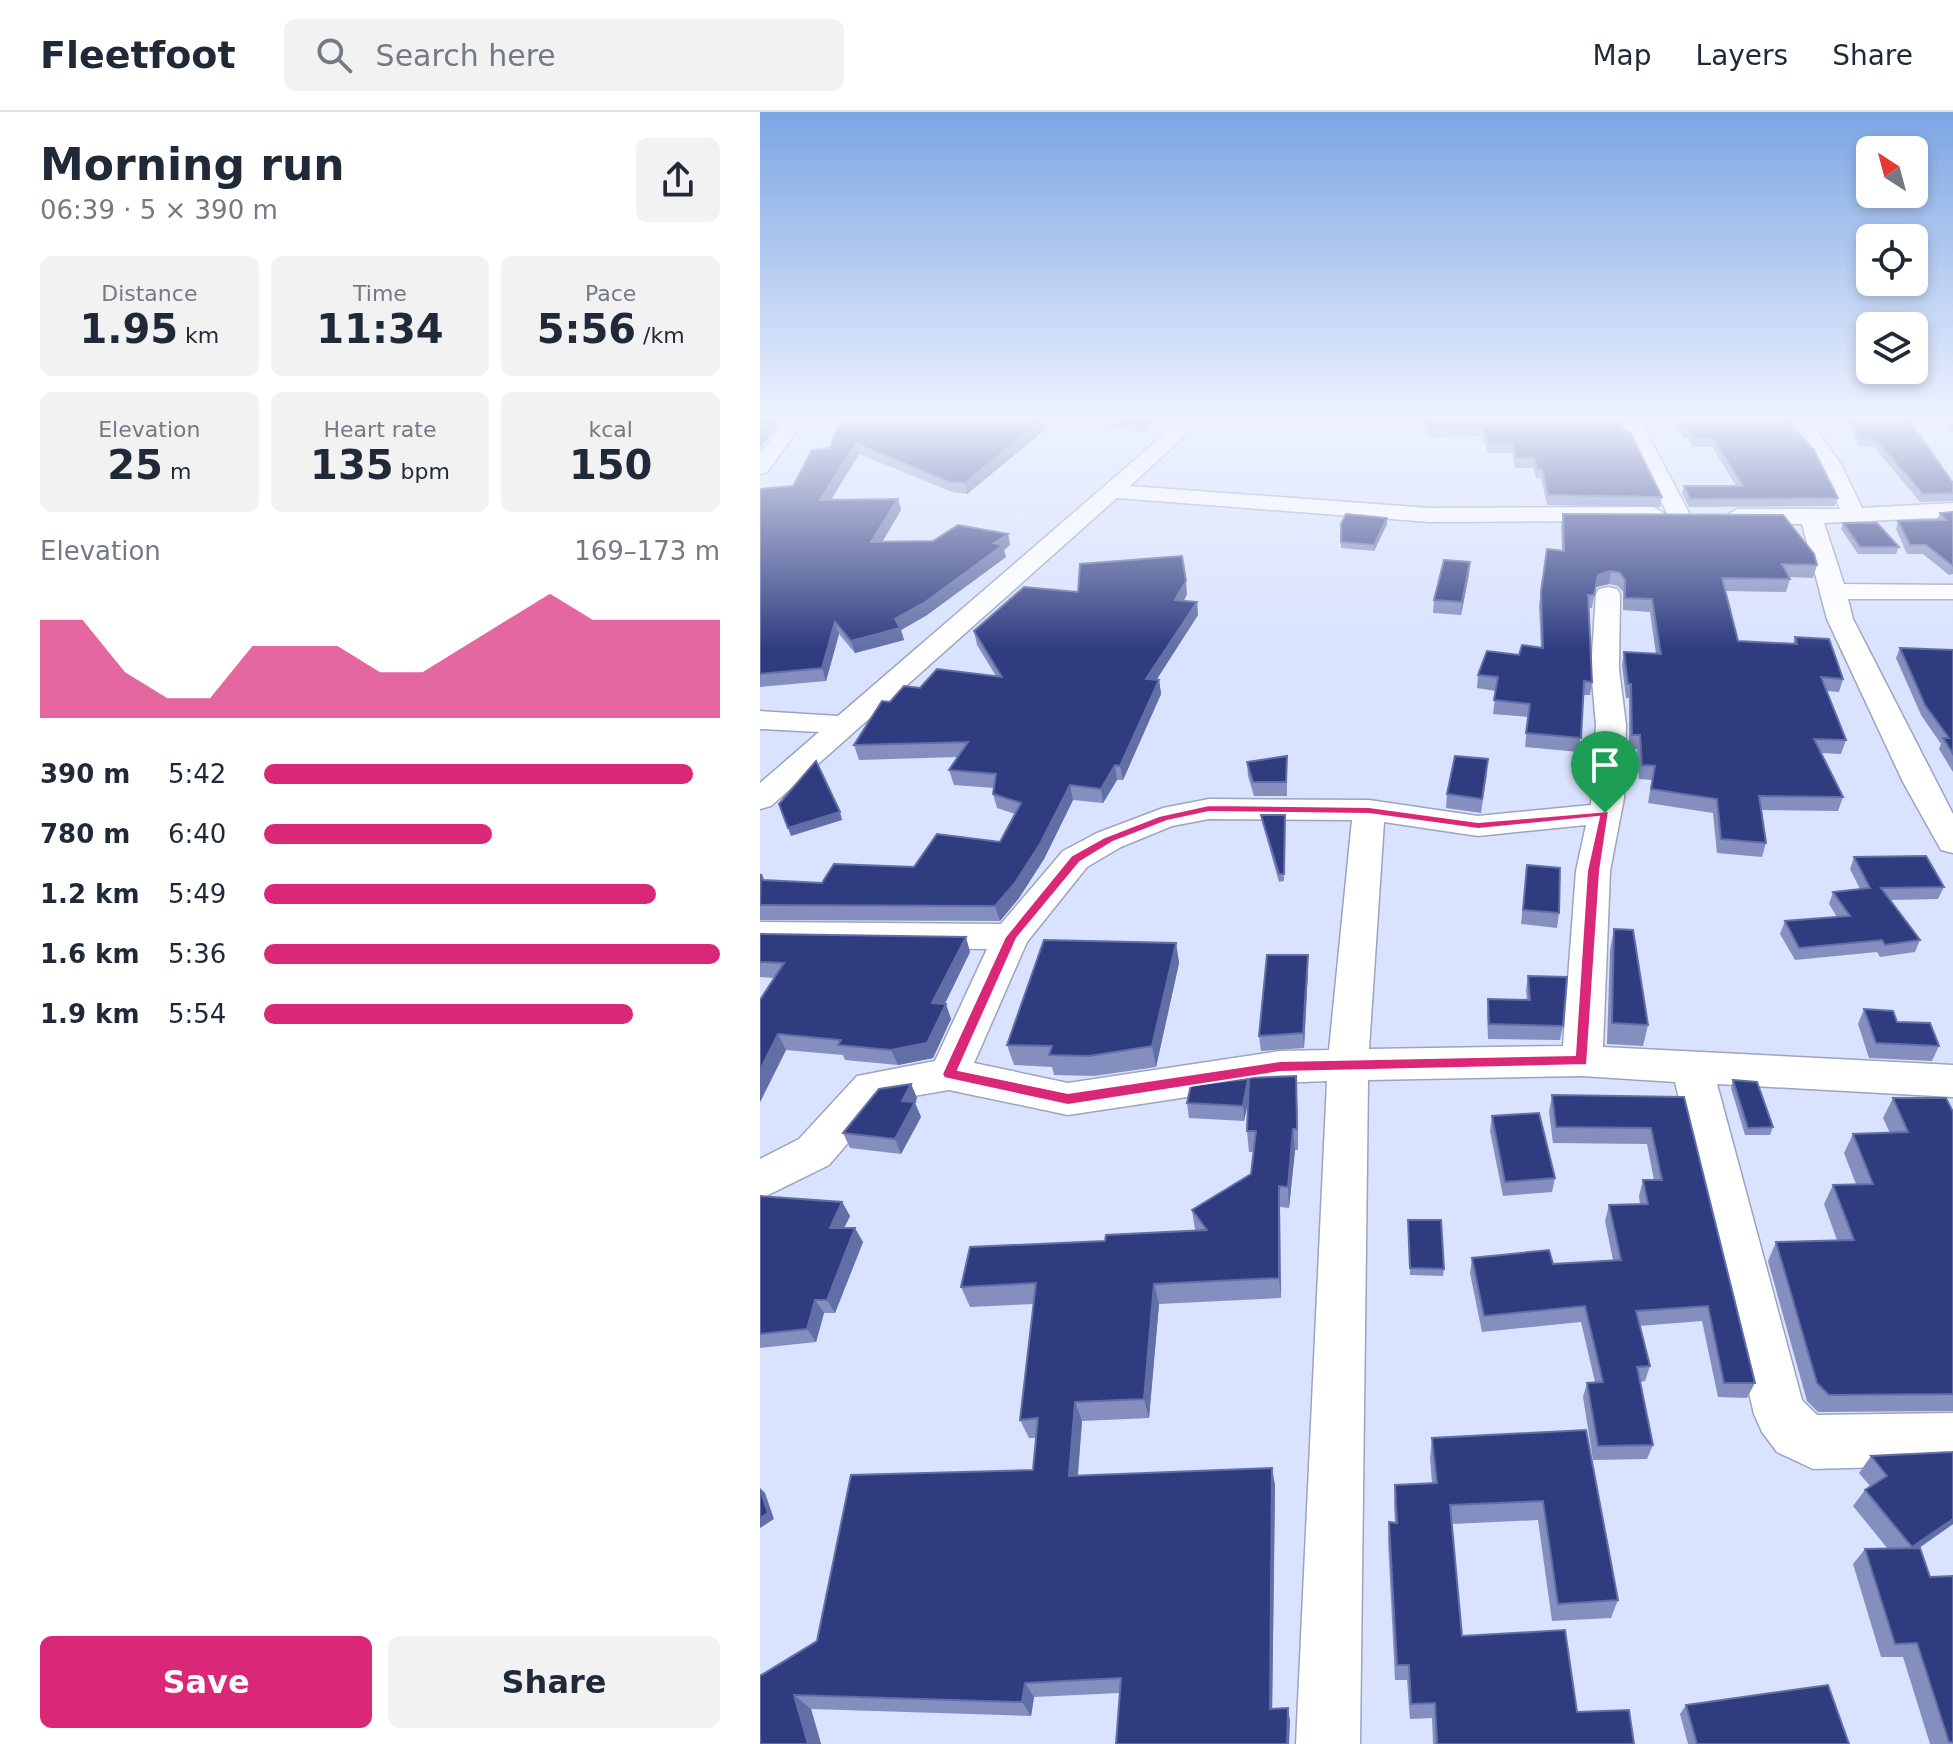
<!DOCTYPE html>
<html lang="en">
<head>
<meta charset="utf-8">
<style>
  body { margin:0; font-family:"DejaVu Sans",sans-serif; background:#f2f2f3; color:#1f2937; height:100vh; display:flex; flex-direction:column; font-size:30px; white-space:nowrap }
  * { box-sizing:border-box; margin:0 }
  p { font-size:26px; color:#747a83 }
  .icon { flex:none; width:44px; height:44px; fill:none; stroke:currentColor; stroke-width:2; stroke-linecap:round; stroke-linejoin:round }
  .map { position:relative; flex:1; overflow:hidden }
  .sheet { display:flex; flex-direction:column; background:#fff; width:760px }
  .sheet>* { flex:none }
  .needle { width:52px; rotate:324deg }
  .controls { position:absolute; left:1096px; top:24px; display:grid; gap:16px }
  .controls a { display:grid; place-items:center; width:72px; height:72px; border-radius:12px; background:#fff; box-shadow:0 4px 12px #0003; font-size:40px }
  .pin { position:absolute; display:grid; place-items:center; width:68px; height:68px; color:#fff; margin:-82px -34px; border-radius:50% 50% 50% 0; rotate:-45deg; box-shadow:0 0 8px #0007 }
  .pin .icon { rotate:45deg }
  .round { display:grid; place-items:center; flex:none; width:84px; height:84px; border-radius:12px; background:#f2f2f3 }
  .headline { display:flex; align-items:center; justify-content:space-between; height:136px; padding:0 40px }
  h1 { font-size:44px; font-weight:600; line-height:60px }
  .figures { display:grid; grid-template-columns:repeat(3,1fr); gap:12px; height:136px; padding:8px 40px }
  .figures div { display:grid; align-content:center; border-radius:12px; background:#f2f2f3; text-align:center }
  .figures b { font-size:40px; font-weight:600 }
  .figures small { font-size:22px; font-weight:400 }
  .figures p { font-size:22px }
  .chart { height:224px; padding:16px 40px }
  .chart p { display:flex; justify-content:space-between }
  .chart svg { width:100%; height:144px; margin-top:8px; fill:#db2777; opacity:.7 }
  .cta { display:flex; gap:16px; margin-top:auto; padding:16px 40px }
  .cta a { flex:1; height:92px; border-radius:12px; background:#db2777; color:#fff; font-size:32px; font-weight:600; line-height:92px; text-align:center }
  .cta a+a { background:#f2f2f3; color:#1f2937 }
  ul { padding:0 40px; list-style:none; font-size:26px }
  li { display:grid; grid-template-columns:128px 96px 1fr; align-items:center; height:60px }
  li i { height:20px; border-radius:10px; background:#db2777 }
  header { display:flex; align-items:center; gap:48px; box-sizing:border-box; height:112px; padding:0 40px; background:#fff; border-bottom:2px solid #e0e1e3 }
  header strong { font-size:38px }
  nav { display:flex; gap:44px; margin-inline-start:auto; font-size:28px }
  .search { width:560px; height:72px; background:#f2f2f3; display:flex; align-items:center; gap:20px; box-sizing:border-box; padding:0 28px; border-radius:12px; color:#747a83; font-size:30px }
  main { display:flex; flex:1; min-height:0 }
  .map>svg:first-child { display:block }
</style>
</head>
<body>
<header>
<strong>Fleetfoot</strong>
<div class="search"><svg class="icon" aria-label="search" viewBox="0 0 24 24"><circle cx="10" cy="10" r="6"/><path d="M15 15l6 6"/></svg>Search here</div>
<nav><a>Map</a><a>Layers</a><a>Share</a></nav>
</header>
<main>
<section class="sheet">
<div class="headline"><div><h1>Morning run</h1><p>06:39 · 5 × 390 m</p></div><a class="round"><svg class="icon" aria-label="share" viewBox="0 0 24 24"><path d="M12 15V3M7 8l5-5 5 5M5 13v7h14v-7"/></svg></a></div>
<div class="figures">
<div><p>Distance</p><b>1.95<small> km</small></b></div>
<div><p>Time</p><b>11:34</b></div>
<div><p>Pace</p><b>5:56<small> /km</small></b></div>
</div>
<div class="figures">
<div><p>Elevation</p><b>25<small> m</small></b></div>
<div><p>Heart rate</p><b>135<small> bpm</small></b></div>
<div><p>kcal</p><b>150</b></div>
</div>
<div class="chart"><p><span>Elevation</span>169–173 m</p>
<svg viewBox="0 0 160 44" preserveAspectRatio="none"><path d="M0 44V14L10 14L20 30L30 38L40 38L50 22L60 22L70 22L80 30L90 30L100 22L110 14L120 6L130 14L140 14L150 14L160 14V44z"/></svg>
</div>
<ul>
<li><b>390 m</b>5:42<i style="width:94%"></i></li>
<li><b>780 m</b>6:40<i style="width:50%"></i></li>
<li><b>1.2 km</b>5:49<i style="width:86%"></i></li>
<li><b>1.6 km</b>5:36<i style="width:100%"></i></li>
<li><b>1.9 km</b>5:54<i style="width:81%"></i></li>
</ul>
<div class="cta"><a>Save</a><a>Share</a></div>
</section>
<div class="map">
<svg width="1193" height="1632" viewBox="0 0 1193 1632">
  <rect width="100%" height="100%" fill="#d9e2fe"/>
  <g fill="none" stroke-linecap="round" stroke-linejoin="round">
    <defs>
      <g id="street">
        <polygon points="26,308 45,308 7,360 0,362 0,342"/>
        <polygon points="421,308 442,308 370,374 670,396 894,395 905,402 894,409 670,410 357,386 11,694 0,697 0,671 59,620 0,617 0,599 78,604"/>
        <polygon points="861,308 880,308 930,403 927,408 911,408 908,403"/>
        <polygon points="1030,308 1049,308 1081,352 1102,396 1193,391 1193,405 1064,411 1084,472 1193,473 1193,487 1088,487 1093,507 1193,702 1193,741 1181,738 1143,670 1067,507 1042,412 977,411 966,404 977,397 1080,397 1061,352"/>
        <path d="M848,475L857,477L860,482L859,557L866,613L864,686L850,759L843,935L1193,953V985L957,972L1042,1288L1057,1303L1193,1301V1353L1053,1357L1017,1340L1002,1320L994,1302L915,970L822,964L608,968L600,1632H536L567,969L520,971L308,1003L189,978L124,989L69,1053L0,1087V1047L39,1027L97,964L175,949L227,837L0,834V810L241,812L303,739L337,721L403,696L449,687L609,688L718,704L831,693L836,613L831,557L836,482L839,477ZM449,707L592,708L569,938L520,939L308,971L214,951L267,830L327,755L361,735L412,714ZM624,710L718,724L826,713L816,759L803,934L609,937Z"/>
      </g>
    </defs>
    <use href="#street" stroke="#9ca4bf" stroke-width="3"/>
    <use href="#street" fill="#fff" fill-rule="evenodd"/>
  </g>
  <g fill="#848fbf">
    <polygon points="80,308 285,308 287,316 207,382 192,380 99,342 71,388 138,387 141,398 122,430 173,429 248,422 250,433 244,438 246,445 167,503 141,518 144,528 95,541 79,522 66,569 0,575 0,377 33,374 70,336"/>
    <polygon points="337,308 395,308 383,320 337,312"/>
    <polygon points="663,308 858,308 902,385 900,395 787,393 781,366 776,366 773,356 755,356 752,341 728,341 721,324 667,325"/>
    <polygon points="911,308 1027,308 1078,386 1075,394 929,395 922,382 924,374 976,374 952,335 932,335 928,326 923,326"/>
    <polygon points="1086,308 1149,308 1193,371 1193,389 1160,390 1114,335 1098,334"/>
    <polygon points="1185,308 1193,308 1193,320 1185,311"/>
    <polygon points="1193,400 1193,462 1189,463 1163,442 1147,442 1136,417 1138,409 1177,408 1180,401"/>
    <polygon points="803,402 1057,453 1053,466 1028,465 1030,467 1026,480 966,479 978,529 1033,532 1035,525 1083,567 1079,580 1066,579 1086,628 1081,642 1061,641 1083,685 1078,699 1002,698 1006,731 1002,745 957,741 953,701 888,691 892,668 879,667 877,637 869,637 869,586 866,586 862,553 864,540 896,542 890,500 863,498 863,480 858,474 849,472 836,475 832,496 828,496 832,570 830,583 824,583 819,640 765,635 768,605 733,602 736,579 717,576 718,563 759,543 781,536 779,493 787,437 802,438 801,414"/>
    <polygon points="1083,411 1139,435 1136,442 1098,442 1081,417"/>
    <polygon points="581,412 627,412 614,439 581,436"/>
    <polygon points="709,462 701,503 673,501 674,488"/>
    <polygon points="318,480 427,482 424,489 437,490 438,503 396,568 399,568 401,582 363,668 357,668 343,691 313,688 284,747 259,786 240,809 0,808 0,762 1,762 4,768 62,771 154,755 240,730 255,702 237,696 233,682 234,676 194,673 189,658 198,645 99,648 94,633 130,590 160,576 236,564 217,533 214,519"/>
    <polygon points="1140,536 1193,538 1193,660 1179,637 1181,632 1161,603 1136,546"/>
    <polygon points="487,650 527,658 527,684 494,684 488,664"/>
    <polygon points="727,661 721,701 686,696 687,682"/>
    <polygon points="501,703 525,703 524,769 519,770 502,710"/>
    <polygon points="1094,745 1184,775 1178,787 1130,788 1160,828 1155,840 1120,845 1117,840 1035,848 1020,822 1025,809 1077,805 1069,792 1073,780 1100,777 1090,757"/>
    <polygon points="767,753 799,801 797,816 761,812"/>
    <polygon points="854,817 888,913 883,934 847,932 850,838"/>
    <polygon points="0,822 210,840 185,891 191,907 173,946 138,953 85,948 83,943 26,938 0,990 0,888 15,866 0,865"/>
    <polygon points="416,831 419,851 396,955 334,964 294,963 292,955 254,953 247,933"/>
    <polygon points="548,858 544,936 501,939 499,924"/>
    <polygon points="768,864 803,914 800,928 728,927 727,902 728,887 767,888 766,878"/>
    <polygon points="1104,897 1137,910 1179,934 1172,949 1109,946 1098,912"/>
    <polygon points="973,968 1013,1015 1010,1023 985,1023 971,976"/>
    <polygon points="151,972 157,986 155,991 161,1005 141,1042 90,1036 83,1021"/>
    <polygon points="792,983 924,985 995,1271 987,1286 958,1285 942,1209 879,1214 890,1254 885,1269 880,1270 893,1333 887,1347 833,1348 823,1285 827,1271 835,1270 821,1210 722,1220 710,1161 712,1146 793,1152 853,1148 845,1109 849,1093 880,1092 879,1084 883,1068 894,1068 887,1032 793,1031 789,1000"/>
    <polygon points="537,986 538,1038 535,1038 529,1096 520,1095 521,1186 399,1192 389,1306 322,1309 318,1364 512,1356 515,1374 512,1597 528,1596 530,1610 360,1581 274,1585 271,1604 51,1597 61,1632 0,1632 57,1529 273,1358 276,1326 269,1326 260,1308 274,1192 210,1195 201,1175 345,1129 435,1118 432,1098 491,1062 494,1040 489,1040 487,1019 488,989 484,1009 429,1006 427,991"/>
    <polygon points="1133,986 1193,1000 1193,1299 1058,1300 1047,1289 1008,1149 1016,1130 1077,1128 1064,1092 1073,1073 1096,1072 1084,1041 1093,1022 1130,1021 1123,1006"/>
    <polygon points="732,1004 795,1066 792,1080 743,1084 730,1019"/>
    <polygon points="0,1084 82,1090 90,1104 84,1116 103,1130 75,1201 64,1201 56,1230 0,1236"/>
    <polygon points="648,1108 684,1157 683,1164 650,1163"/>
    <polygon points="826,1318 858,1488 851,1506 792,1509 778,1408 692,1412 702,1524 817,1600 874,1632 673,1632 672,1606 650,1607 647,1568 635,1568 628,1429 629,1410 635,1411 634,1392 635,1373 672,1371 670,1346 672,1326"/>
    <polygon points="1111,1344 1193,1412 1158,1437 1170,1465 1193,1464 1193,1632 1170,1632 1143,1545 1121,1545 1093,1452 1105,1437 1128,1437 1093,1394 1105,1378 1110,1374 1099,1361"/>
    <polygon points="926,1593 1089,1632 928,1632 920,1602"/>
  </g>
  <g fill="#626ea6">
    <polygon points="11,308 22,308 0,337 0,322"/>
    <polygon points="282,308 285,308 287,316 207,382 205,371"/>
    <polygon points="387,308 395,308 383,320 382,313"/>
    <polygon points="96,331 99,342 64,399 60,388"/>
    <polygon points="138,387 141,398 115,442 111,430"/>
    <polygon points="627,406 627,412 614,439 614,433"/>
    <polygon points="248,422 250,433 244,438 246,445 167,503 141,518 144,528 95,541 91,529 135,507"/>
    <polygon points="710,450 709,462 701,503 702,490"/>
    <polygon points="851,459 849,472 836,475 832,496 838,463"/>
    <polygon points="426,469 427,482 417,501 415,488"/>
    <polygon points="437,490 438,503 388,581 386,567"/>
    <polygon points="75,510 79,522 66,569 62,556"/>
    <polygon points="399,568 401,582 363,668 360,654"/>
    <polygon points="355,653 357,668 343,691 341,677"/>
    <polygon points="310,673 313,688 284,747 259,786 240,809 235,794"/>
    <polygon points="80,700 82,708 31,724 28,716"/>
    <polygon points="206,825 210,840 178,906 172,891"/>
    <polygon points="416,831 419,851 396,955 392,934"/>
    <polygon points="548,843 548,858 544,936 543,921"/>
    <polygon points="186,892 191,907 173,946 138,953 131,938"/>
    <polygon points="18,922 26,938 0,990 0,958"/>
    <polygon points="536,964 537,986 538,1038 537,1017"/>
    <polygon points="488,967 490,981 484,1009 483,994"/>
    <polygon points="151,972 157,986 155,991 161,1005 141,1042 135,1027 142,989"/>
    <polygon points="533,1017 535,1038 529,1096 528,1075"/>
    <polygon points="519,1074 520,1095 521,1186 519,1166"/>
    <polygon points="82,1090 90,1104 77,1130 70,1116"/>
    <polygon points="95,1116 103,1130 75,1201 67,1188"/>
    <polygon points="394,1172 399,1192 389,1306 384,1287"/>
    <polygon points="55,1188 64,1201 56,1230 47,1217"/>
    <polygon points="315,1290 322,1309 316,1382 309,1364"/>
    <polygon points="512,1356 515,1374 512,1611 510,1597"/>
    <polygon points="0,1376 5,1381 14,1407 0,1416"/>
    <polygon points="1193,1407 1193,1412 1138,1450 1152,1435"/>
    <polygon points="265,1571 274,1585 271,1604 262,1590"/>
    <polygon points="34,1583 51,1597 61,1632 48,1632"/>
    <polygon points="528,1596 530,1610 529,1632 527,1632"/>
  </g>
  <g fill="#2f3c80" stroke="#626ea6" stroke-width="2">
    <polygon points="0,308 11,308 0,322"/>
    <polygon points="80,308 282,308 205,371 189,370 96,331 60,388 138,387 111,430 173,429 198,413 248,422 234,431 243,433 164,491 135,507 140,516 91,529 75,510 62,556 0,562 0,377 33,374 52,338 70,336"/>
    <polygon points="358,308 387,308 382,313"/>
    <polygon points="665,308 858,308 865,320 870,320 902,385 788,383 782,357 777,357 774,346 756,346 753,331 729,332 722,315 667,316"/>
    <polygon points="917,308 1027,308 1034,320 1038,320 1054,338 1078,386 930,387 924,374 983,374 953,327 934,327 930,318 924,318"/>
    <polygon points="1092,308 1149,308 1193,371 1193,381 1163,382 1116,328 1100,327"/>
    <polygon points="1193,400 1193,454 1166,433 1150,433 1138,409 1186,408 1180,401"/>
    <polygon points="586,402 627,406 614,433 581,430 581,412"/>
    <polygon points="803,402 1023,403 1054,442 1057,453 1022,452 1030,467 962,466 978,529 1037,532 1035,525 1069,527 1083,567 1061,565 1086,628 1054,627 1083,685 999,684 1006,731 961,727 957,687 891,677 895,654 882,653 880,623 872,623 871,572 868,572 864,540 901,542 892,487 865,486 865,468 860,461 851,459 838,463 834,483 828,483 832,570 824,569 821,626 766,621 770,592 734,588 738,565 718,563 727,539 759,543 762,533 783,536 781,480 787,437 804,439"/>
    <polygon points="1083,411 1117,411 1139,435 1100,435"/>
    <polygon points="422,444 426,469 415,488 437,490 386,567 399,568 360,654 355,653 341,677 310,673 280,732 255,771 235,794 0,793 1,762 3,768 62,771 74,752 154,755 177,722 240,730 261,691 233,682 236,662 189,658 208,630 94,633 122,589 130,590 144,574 160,576 177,557 242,565 214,519 264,475 318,480 320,452"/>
    <polygon points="684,448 710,450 702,490 674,488"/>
    <polygon points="1140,536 1193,538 1193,642 1183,626 1189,626 1165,593"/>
    <polygon points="527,644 526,670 493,670 487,650"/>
    <polygon points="695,644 728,647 722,687 687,682"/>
    <polygon points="56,649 80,700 28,716 19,692"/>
    <polygon points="501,703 525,703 524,762 519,762"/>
    <polygon points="1166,744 1184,775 1121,776 1160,828 1125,833 1122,828 1039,836 1025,809 1090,804 1073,780 1110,776 1094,745"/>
    <polygon points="767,753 800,756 799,801 763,798"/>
    <polygon points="854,817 873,818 888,913 852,911"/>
    <polygon points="0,822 206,825 172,891 186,892 167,931 131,938 78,933 81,928 18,922 0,958 0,888 24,851 0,850"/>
    <polygon points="284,828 416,831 392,934 329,944 289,943 292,934 247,933"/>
    <polygon points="507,843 548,843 543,921 499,924"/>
    <polygon points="768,864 807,865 803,914 729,912 728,887 770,888"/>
    <polygon points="1104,897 1133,899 1137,910 1170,911 1179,934 1116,931"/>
    <polygon points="536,964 537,1017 533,1017 528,1075 519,1074 519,1166 394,1172 384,1287 315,1290 309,1364 512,1356 510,1597 528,1596 527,1632 356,1632 361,1566 265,1571 262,1590 34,1583 48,1632 0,1632 0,1564 57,1529 91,1363 273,1358 278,1306 260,1308 276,1171 201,1175 210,1135 345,1129 346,1123 447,1118 432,1098 491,1062 496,1019 487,1019 489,966"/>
    <polygon points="488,967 483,994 427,991 431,973"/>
    <polygon points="973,968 997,970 1013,1015 988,1016"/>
    <polygon points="151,972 142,989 155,990 135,1027 83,1021 119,977"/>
    <polygon points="792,983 924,985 995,1271 964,1271 948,1194 876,1199 890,1254 877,1255 893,1333 838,1334 827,1271 843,1270 825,1194 724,1204 712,1146 789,1138 793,1152 861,1148 849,1093 888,1092 883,1068 902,1068 891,1016 796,1015"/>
    <polygon points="1133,986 1186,986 1193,1000 1193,1282 1069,1283 1057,1271 1016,1130 1094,1128 1073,1073 1113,1072 1093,1022 1148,1020"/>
    <polygon points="779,1001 795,1066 745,1070 732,1004"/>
    <polygon points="0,1084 82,1090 70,1116 95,1116 67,1188 55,1188 47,1217 0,1222"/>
    <polygon points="648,1108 681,1108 684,1157 650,1156"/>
    <polygon points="826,1318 858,1488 798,1492 783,1389 690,1393 702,1524 805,1518 817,1600 869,1598 874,1632 677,1632 675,1591 651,1592 649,1553 637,1553 629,1410 637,1411 635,1373 677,1371 672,1326"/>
    <polygon points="1193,1340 1193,1407 1152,1435 1105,1378 1127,1364 1111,1344"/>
    <polygon points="0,1377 8,1401 0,1406"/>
    <polygon points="1160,1436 1170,1465 1193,1464 1193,1630 1189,1630 1157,1531 1135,1532 1105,1437"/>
    <polygon points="1068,1573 1089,1632 937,1632 926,1593"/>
  </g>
  <linearGradient id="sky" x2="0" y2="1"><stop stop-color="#7ca5e3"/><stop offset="0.57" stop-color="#eef2ff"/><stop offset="1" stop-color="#eef2ff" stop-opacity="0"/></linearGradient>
  <rect width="1193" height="537" fill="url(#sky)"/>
  <path fill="#db2777" stroke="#fff" stroke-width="2" fill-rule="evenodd" d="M449,693L609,695L718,710L849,699L840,759L827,953L520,960L308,993L184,966L182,962L245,825L311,744L345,725L399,704ZM449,700L609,702L718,717L839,705L827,759L815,943L520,949L308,981L198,958L257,826L320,750L353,730L407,709Z"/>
</svg>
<div class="controls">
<a><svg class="needle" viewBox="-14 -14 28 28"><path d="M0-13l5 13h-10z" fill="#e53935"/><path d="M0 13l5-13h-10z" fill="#747a83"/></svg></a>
<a><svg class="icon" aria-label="locate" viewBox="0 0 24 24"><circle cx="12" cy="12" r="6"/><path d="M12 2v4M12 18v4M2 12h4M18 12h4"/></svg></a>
<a><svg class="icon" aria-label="layers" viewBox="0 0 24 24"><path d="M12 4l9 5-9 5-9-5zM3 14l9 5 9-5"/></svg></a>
</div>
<div class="pin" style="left:845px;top:701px;background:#1e9e55"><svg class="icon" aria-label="arrive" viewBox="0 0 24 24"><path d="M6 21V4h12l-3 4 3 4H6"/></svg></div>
</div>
</main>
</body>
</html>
